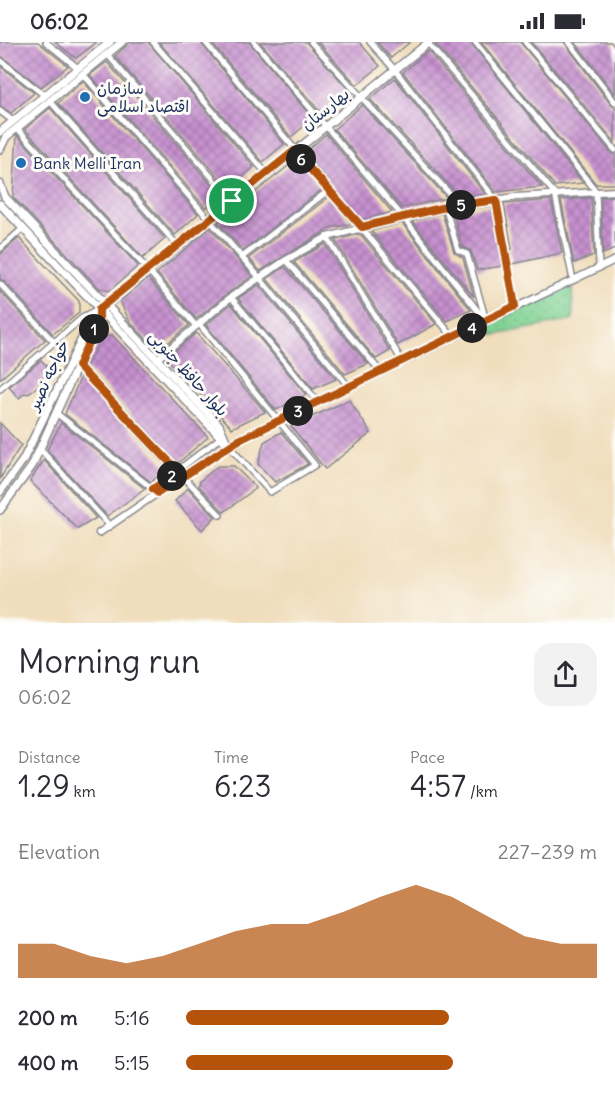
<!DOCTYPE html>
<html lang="en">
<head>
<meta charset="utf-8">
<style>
  body { margin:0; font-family:Delius,"Playpen Sans Arabic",sans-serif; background:#f2f2f3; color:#2b2b33; height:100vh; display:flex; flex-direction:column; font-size:22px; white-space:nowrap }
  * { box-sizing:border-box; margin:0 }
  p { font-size:20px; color:#7c7c81 }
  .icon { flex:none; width:33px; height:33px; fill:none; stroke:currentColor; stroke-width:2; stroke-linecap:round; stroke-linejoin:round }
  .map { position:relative; height:581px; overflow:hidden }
  .sheet { display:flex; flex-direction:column; background:#fff; flex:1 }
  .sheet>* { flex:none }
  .pin { position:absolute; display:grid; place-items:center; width:51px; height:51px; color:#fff; margin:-26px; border:3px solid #fff; border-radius:50%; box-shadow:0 2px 6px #0007 }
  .km { position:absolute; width:30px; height:30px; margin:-15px; border-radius:50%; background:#222; color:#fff; font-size:16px; line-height:30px; text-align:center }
  .round { display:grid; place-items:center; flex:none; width:63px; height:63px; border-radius:18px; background:#f2f2f3 }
  .overview { display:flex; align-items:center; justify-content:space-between; height:102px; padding:0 18px }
  h1 { font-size:33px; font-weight:600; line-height:45px }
  .figures { display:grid; grid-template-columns:repeat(3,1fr); gap:9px; height:102px; padding:6px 18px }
  .figures div { display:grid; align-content:center }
  .figures b { font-size:30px; font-weight:600 }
  .figures small { font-size:16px; font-weight:400 }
  .figures p { font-size:16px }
  .chart { height:168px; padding:12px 18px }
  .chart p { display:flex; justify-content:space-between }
  .chart svg { width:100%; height:108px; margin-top:6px; fill:#b45309; opacity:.7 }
  ul { padding:0 18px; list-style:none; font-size:20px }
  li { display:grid; grid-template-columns:96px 72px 1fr; align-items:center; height:45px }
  li i { height:15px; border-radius:8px; background:#b45309 }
  .status { display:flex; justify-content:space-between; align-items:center; height:42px; padding:0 30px; background:#fff; direction:ltr }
  .status svg { height:16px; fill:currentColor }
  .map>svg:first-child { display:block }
</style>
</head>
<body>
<div class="status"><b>06:02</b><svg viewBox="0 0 49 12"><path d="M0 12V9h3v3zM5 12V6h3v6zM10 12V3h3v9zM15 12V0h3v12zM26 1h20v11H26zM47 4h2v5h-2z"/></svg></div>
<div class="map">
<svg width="615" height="581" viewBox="0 0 615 581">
  <defs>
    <pattern id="park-dots" width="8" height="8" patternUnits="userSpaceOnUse" patternTransform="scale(1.5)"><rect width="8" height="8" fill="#81d394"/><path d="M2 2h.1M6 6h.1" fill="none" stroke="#6fb582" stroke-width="1.8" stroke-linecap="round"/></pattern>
    <pattern id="building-cross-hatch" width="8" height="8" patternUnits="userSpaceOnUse" patternTransform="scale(1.5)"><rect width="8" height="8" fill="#c791cf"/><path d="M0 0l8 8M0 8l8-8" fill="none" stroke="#a177ab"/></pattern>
  </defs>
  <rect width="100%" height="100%" fill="#fdfcf7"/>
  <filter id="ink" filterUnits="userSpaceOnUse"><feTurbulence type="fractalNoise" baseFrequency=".0167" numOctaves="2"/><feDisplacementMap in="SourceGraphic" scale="12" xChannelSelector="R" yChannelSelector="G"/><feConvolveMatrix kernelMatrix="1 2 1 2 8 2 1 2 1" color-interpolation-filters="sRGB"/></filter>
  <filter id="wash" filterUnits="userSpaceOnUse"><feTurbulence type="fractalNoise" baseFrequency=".008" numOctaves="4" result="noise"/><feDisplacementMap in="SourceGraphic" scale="24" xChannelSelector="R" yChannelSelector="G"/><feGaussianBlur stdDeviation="1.35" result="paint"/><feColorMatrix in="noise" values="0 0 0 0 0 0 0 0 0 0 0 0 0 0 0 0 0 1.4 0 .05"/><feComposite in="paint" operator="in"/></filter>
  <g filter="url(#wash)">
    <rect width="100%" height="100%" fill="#f0ddbb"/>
    <polygon fill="url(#park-dots)" stroke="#4e8179" stroke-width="1.5" points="572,244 573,278 494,293 486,283"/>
    <g id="blocks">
      <g fill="url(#building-cross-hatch)">
        <polygon points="0,0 38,0 68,24 41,45 0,13"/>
        <polygon points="55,0 97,0 76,16"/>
        <polygon points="130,0 148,0 254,125 231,146 230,144 228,146 115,14"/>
        <polygon points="159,0 200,0 284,102 263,120"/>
        <polygon points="211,0 249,0 313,77 291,95"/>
        <polygon points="260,0 306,0 349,48 322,72"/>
        <polygon points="318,0 359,0 380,24 357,43"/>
        <polygon points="377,0 410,0 391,16"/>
        <polygon points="439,0 470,0 583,141 555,144 436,3"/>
        <polygon points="481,0 520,0 611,111 615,113 615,142 596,142"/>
        <polygon points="531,0 564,0 611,63 615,65 615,100"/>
        <polygon points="575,0 611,0 615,6 615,52"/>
        <polygon points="428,9 542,145 496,150 403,30"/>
        <polygon points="107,20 220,153 206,166 90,33"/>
        <polygon points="0,24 34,51 11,71 0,64"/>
        <polygon points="395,36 485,152 460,155 370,57"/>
        <polygon points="83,39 198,172 175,193 58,61"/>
        <polygon points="362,63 447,156 402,166 334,87"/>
        <polygon points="50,66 165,197 143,216 25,87"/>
        <polygon points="326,92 392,170 361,178 304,111"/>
        <polygon points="17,93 138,224 109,249 99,246 13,155"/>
        <polygon points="297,117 322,147 243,209 218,180"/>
        <polygon points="615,154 615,207 603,212 601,155"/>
        <polygon points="329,155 351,181 349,183 332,185 260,229 249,216"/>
        <polygon points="591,156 594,213 574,221 561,158"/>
        <polygon points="551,158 562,211 512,222 510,207 512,207 504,162"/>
        <polygon points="492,164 503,224 477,228 471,209 462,204 453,169"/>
        <polygon points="442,171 454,210 463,216 474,255 412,179"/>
        <polygon points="402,181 471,268 447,279 371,189"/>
        <polygon points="210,186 252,234 228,251 196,277 157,231"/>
        <polygon points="360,192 387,224 436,282 398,303 335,198"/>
        <polygon points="19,196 79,259 79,271 53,292 4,239 0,237 0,213"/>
        <polygon points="325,202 390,309 376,317 294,220"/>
        <polygon points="285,225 368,322 345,332 267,237"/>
        <polygon points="148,236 189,283 158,309 130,280 120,259"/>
        <polygon points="259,243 336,337 313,347 238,256"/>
        <polygon points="0,249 45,298 0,337"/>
        <polygon points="231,262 306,353 276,368 206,283"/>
        <polygon points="196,291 248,350 265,370 232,386 166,316"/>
        <polygon points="112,293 208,395 178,421 86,325 101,296"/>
        <polygon points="41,318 51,328 43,336 45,338 28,352 25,351 19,356 9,345"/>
        <polygon points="81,334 168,426 151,440 65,372"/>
        <polygon points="349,358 371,391 325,427 291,384"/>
        <polygon points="0,381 21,403 0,437"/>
        <polygon points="61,381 145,447 107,474 47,408"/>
        <polygon points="281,390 308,422 275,440 258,422 264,400"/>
        <polygon points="44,418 96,476 78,487 30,439"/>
        <polygon points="218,424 234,424 256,446 224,470 199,444 200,439"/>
        <polygon points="188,446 215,475 202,488 175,459"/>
      </g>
    </g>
  </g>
  <g filter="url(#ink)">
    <use href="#blocks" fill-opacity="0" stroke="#86868c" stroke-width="1.5"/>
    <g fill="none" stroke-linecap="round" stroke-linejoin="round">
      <defs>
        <g id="minor">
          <polyline points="46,0 78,26"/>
          <polyline points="153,0 267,132"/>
          <path d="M205,0C287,99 371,196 453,295"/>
          <polyline points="254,0 403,175 486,279"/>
          <polyline points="311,0 460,163"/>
          <polyline points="370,0 395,28 496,158 515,264"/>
          <polyline points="427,0 555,152 573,238"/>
          <polyline points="475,0 596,149 599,225"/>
          <polyline points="525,0 615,108"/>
          <polyline points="569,0 615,60"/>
          <polyline points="107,12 232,159"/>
          <polyline points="0,18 44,53"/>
          <polyline points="83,32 259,235 349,345"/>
          <polyline points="50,59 178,204"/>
          <polyline points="0,69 13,79"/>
          <polyline points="17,86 148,228 196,284"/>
          <polyline points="445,165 458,208 467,212 485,275"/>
          <polyline points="327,195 402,319"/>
          <polyline points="0,207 22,187"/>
          <polyline points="241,216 329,148"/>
          <polyline points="286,218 381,330"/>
          <polyline points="0,242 54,300"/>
          <polyline points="231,255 318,360"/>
          <polyline points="199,282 315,423 270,450 228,403"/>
          <polyline points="78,324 220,473"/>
          <polyline points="0,347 82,276 96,269"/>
          <polyline points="56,371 158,451"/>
          <polyline points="40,407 110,484"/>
          <polyline points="153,447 220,396"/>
        </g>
        <g id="tertiary">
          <polyline points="157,317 231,255 286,218 327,195 445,165 516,155 615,149"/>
          <polyline points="99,491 228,403 615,218"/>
        </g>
        <g id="secondary">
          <polyline points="0,90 110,0"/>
          <polyline points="0,107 6,95 122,0"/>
          <polyline points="0,142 5,155 219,383 228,403 0,162"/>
          <polyline points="0,450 23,418 93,274 429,0"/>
          <polyline points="0,468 32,424 99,276 99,268"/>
        </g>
      </defs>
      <use href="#minor" stroke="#86868c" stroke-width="8"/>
      <use href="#tertiary" stroke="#86868c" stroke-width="9"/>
      <use href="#secondary" stroke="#86868c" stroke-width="10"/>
      <use href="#minor" stroke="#fff" stroke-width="5"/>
      <use href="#tertiary" stroke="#fff" stroke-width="6"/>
      <use href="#secondary" stroke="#fff" stroke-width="7"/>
    </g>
  </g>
  <g fill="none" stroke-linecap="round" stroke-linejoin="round" filter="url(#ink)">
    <defs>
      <polygon id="route" points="294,109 362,185 445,165 496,158 515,264 237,399 158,451 153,447 178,429 78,324 99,276 99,267"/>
    </defs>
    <use href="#route" stroke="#fff" stroke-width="12"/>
    <use href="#route" stroke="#b45309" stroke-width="8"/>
  </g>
  <g fill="#1f6fb2" stroke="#fdfcf7" stroke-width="2">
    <circle cx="85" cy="55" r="6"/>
    <circle cx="21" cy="121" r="6"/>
  </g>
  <g text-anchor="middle" stroke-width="6" stroke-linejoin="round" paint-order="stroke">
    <g font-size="16" fill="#1b2f5e" stroke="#fdfcf7" text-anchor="start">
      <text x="97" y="52">سازمان<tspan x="97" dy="18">اقتصاد اسلامی</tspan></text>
      <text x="33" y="127">Bank Melli Iran</text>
    </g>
    <g font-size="16" fill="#1b2f5e" stroke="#fdfcf7">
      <text transform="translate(325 67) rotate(-39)" y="6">بهارستان</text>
      <text transform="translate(189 331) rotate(48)" y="6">بلوار حافظ جنوبی</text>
      <text transform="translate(48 333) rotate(-65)" y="6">خواجه نصیر</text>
    </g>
  </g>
</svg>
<div class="pin" style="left:232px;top:159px;background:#1e9e55"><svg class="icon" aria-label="arrive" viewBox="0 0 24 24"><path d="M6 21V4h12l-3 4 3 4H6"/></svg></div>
<b class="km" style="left:94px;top:287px">1</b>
<b class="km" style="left:172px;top:434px">2</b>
<b class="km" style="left:298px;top:369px">3</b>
<b class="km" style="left:472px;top:286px">4</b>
<b class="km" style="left:461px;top:163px">5</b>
<b class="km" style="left:301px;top:117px">6</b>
</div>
<section class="sheet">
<div class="overview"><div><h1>Morning run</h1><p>06:02</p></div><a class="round"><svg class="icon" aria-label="share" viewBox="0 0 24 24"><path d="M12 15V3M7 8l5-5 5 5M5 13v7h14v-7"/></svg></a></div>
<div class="figures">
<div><p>Distance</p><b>1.29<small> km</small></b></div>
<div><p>Time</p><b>6:23</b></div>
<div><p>Pace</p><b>4:57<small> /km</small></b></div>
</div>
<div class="chart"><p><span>Elevation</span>227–239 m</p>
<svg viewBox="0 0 160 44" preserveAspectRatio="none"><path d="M0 44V30L10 30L20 35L30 38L40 35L50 30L60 25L70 22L80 22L90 17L100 11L110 6L120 11L130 19L140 27L150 30L160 30V44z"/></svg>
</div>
<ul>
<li><b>200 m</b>5:16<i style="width:64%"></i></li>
<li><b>400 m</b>5:15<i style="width:65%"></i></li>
</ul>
</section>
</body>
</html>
